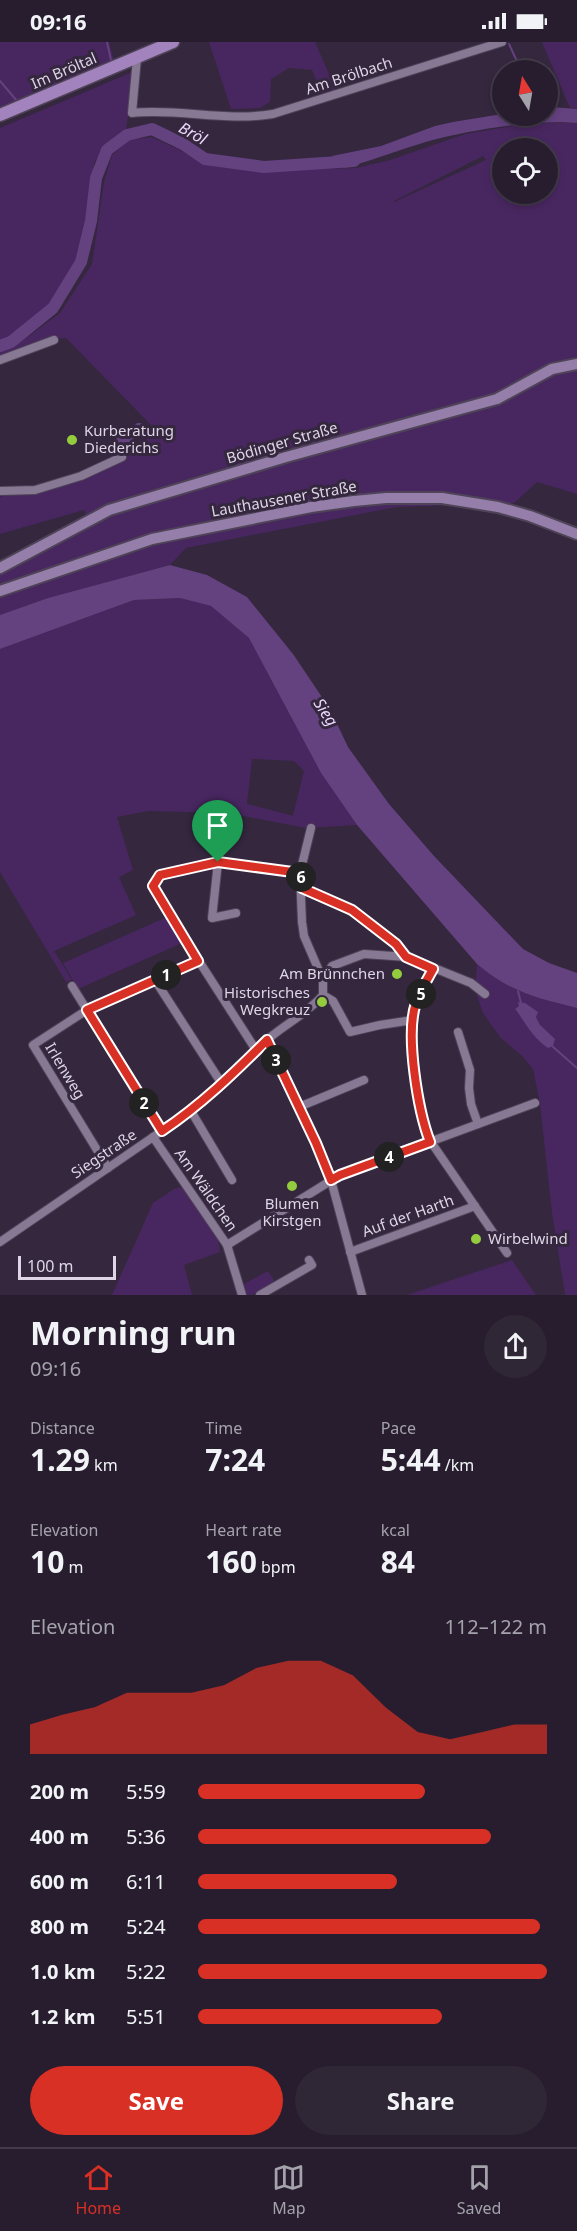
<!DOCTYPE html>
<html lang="en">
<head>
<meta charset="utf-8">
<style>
  body { margin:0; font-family:"Noto Sans",sans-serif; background:#2f2636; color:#f1f3f6; height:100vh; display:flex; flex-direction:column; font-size:22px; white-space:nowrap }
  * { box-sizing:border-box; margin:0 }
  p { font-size:20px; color:#a4a2aa }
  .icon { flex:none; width:33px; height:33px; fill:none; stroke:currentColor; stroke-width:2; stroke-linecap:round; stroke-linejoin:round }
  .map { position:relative; height:1253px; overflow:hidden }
  .drawer { display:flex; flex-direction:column; background:#271d2e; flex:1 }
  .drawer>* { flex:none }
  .needle { width:39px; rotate:349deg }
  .fabs { position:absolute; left:492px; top:18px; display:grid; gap:12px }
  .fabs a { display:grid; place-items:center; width:66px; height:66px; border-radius:50%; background:#271d2e; box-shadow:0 3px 9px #0003,0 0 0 2px #433b4a; font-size:30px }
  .scale { position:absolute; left:18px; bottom:15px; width:98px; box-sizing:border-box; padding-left:6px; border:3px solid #ded6e6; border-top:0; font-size:16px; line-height:21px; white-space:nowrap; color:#ded6e6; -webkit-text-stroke:4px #34273e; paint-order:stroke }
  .pin { position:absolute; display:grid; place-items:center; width:51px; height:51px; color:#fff; margin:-62px -26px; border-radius:50% 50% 50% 0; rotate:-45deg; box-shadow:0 0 6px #0007 }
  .pin .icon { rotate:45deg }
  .km { position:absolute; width:30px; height:30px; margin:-15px; border-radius:50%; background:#222; color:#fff; font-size:16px; line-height:30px; text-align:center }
  .round { display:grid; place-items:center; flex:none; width:63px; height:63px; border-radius:32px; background:#2f2636 }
  .summary { display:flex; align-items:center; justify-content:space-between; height:102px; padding:0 30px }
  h1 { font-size:33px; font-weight:700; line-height:45px }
  .stats { display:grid; grid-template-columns:repeat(3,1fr); gap:9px; height:102px; padding:6px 30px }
  .stats div { display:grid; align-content:center }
  .stats b { font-size:30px; font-weight:700 }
  .stats small { font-size:16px; font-weight:400 }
  .stats p { font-size:16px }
  .chart { height:168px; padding:12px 30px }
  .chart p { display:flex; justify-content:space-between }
  .chart svg { width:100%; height:108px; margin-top:6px; fill:#d93025; opacity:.7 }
  .cta { display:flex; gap:12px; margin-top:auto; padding:12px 30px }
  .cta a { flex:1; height:69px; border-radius:36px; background:#d93025; color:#fff; font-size:24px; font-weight:700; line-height:69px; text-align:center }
  .cta a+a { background:#2f2636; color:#f1f3f6 }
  ul { padding:0 30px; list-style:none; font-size:20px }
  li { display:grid; grid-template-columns:96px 72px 1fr; align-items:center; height:45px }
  li i { height:15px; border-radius:8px; background:#d93025 }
  .status { display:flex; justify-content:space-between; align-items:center; height:42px; padding:0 30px; background:#271d2e; direction:ltr }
  .status svg { height:16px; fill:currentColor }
  .menu { display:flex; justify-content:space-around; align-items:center; height:84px; border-top:2px solid #433b4a; background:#271d2e; font-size:16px; color:#a4a2aa }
  .menu a { display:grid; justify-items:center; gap:3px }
  .menu .active { color:#d93025 }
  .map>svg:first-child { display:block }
</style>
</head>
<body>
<div class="status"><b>09:16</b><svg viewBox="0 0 49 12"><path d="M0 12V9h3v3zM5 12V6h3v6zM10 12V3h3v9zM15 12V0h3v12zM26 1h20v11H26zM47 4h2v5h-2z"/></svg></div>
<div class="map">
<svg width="577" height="1253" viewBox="0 0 577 1253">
  <rect width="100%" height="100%" fill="#34273e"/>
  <g fill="#482760" fill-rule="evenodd">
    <polygon points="0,0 109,0 114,19 0,65"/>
    <polygon points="209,0 315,0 337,50 323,54 312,28 289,26 271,37 270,60 260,66 231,67"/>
    <polygon points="542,0 577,0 577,67 570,66"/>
    <polygon points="135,29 126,88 105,104 94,121 87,181 78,220 52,263 11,298 0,301 0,86"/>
    <path d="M545,81H577V452L537,440L514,461L396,465L186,506L170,523L48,556L0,573V532L92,485L84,468L0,492V455L124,418L152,384L66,296L51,297L0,316V310L14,305L60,271L92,222L104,140L112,113L129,98L151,95L178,107L204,122L264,128L356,126L390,118L465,92L519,83ZM502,106H548V152H502ZM483,114L486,118L394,160V159Z"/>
    <path d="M180,556L211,564L249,596L321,731L357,783L306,786L228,771L148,769L117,775L133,828L119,835L136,873L54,909L72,938L66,940L0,830V607L134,558ZM252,717L294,719L304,729L293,773L294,774L247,762Z"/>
    <polygon points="167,875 182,901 78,947 63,921"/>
    <path d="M477,922C510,950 536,956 577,966V1253H565L552,1171L540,1062L533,1027L522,1014L500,995L483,971L475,948ZM519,964L536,975L540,983L531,991L530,986L515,968Z"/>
    <polygon points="180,1145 183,1147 218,1197 220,1210 184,1223 192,1253 112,1253 153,1161 174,1147"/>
    <polygon points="512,1218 536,1253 407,1253"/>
    <polygon points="268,1229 275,1240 252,1253 247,1253 244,1242"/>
  </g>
  <g fill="#64417f">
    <path d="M552,65L577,67V81C535,77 470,88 429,99C401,107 374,118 345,126L332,114L381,104L435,84L453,80L502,72L548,74V66Z"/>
    <polygon points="137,381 144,381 146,389 120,408 114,398 116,394 128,390"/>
    <path d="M170,523L207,533L247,555L293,612L330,667L348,705L389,762L434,814L523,907L549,921L577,931V966C536,956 510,950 477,922L357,783L321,731L249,596L211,564L180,556L134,558L0,607V573L48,556Z"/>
    <path d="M518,960L525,961L538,970L536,975L540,983L555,997L553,1004L548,1006C532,995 527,983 515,967L519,964Z"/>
  </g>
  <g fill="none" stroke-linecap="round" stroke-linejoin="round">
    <g stroke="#64417f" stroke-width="2">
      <polyline points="107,0 111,18"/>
      <polyline points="509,2 521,28"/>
      <polyline points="0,39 17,59"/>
      <polyline points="518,949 521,961"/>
      <polyline points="552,1004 577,1026"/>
    </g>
    <polyline stroke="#64417f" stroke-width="12" points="0,304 11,300 53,266 81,220 91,179 96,136 107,108 127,93 152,87 183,102 205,117 264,125 354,119"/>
    <defs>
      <g id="street">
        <path d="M137,16L132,71C179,66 226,80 273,72L502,0"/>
        <polyline points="0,318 54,298"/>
        <polyline points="0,449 35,448 81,434 122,415"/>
        <polyline points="218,820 212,876 236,871"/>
        <path d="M302,846C340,862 380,881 407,915"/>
        <path d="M433,927C427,938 420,949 416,961C403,999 419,1053 427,1091L431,1100L507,1211"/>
        <polyline points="155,938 222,1042"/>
        <polyline points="323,938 332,924 364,912 407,915 471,941 485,952"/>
        <polyline points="72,944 162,1089"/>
        <polyline points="323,953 333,959 350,990 380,983 413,978"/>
        <polyline points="458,990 470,1028 469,1046 471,1062 478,1082"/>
        <polyline points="267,998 317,1101 331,1138 362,1253"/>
        <polyline points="256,1008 170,874 154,844 160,833 218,820 300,831"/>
        <polyline points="299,1065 364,1038"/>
        <polyline points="191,1069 232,1138"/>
        <polyline points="153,1095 227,1203 242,1253"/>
        <polyline points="108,1126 33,1003 87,968 198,919"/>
        <path d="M0,1200L191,1069L267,998C285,982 307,972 323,953V938L304,894L302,880L300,831L311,786"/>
        <polyline points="227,1203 340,1133 535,1061"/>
        <polyline points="350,1210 475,1164"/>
        <polyline points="260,1253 312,1223 309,1218"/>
      </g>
      <g id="secondary">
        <polyline points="0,526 109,468 286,415 497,357 552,327 577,322"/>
        <polyline points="0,549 152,497 311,465 354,459 386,456 442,456 498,465 530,474 577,492"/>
      </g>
      <polyline id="primary" points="0,73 173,0"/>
    </defs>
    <use href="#street" stroke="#4e4357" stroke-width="10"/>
    <use href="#secondary" stroke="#4e4357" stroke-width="14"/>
    <use href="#primary" stroke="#4e4357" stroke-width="15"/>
    <use href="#street" stroke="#877994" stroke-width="8"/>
    <use href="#secondary" stroke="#957ea9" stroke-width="10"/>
    <use href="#primary" stroke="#a383bd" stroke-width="12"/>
  </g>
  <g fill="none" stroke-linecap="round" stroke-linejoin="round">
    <defs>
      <path id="route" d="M218,820L300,831L302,846L352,868L396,902L406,915L433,927C427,938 420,949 416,961C405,992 418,1069 430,1100L340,1133L331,1138L316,1101L267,998C234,1031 201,1063 162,1089L87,968L198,919L153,844L160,833Z"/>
    </defs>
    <use href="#route" stroke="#fff" stroke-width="12"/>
    <use href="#route" stroke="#d93025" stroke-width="8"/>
  </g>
  <g fill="#93cd3d" stroke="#34273e" stroke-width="2">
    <circle cx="72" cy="398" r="6"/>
    <circle cx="397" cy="932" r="6"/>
    <circle cx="322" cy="960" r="6"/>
    <circle cx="292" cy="1144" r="6"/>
    <circle cx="476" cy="1197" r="6"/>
  </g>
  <g text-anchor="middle" stroke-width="6" stroke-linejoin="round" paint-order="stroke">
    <g font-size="15" fill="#ded6e6" stroke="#34273e">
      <text transform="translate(64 29) rotate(-23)" y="5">Im Bröltal</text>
      <text transform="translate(349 34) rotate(-18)" y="5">Am Brölbach</text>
      <text transform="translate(282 401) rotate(-16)" y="5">Bödinger Straße</text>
      <text transform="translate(284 457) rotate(-10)" y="5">Lauthausener Straße</text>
      <text transform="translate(65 1029) rotate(59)" y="5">Irlenweg</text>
      <text transform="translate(104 1112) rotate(-34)" y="5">Siegstraße</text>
      <text transform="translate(206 1148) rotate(55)" y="5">Am Wäldchen</text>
      <text transform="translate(408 1174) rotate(-20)" y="5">Auf der Harth</text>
    </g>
    <g font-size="15" fill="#ded6e6" stroke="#34273e" text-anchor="start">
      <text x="84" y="394">Kurberatung<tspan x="84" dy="17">Diederichs</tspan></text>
      <text x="385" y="937" text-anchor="end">Am Brünnchen</text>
      <text x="310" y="956" text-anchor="end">Historisches<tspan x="310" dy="17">Wegkreuz</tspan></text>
      <text x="292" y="1167" text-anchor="middle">Blumen<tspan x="292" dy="17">Kirstgen</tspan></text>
      <text x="488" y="1202">Wirbelwind</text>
    </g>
    <g font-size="16" font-style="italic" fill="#ebd7fc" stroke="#34273e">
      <text transform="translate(193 91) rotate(29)" y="6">Bröl</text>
      <text transform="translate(326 670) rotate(57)" y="6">Sieg</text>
    </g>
  </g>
</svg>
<div class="fabs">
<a><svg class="needle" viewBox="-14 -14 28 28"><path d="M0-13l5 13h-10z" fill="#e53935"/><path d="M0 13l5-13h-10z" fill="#a4a2aa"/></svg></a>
<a><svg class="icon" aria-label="locate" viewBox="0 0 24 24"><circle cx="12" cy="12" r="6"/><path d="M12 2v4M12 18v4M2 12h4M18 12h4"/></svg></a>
</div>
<div class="scale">100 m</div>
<div class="pin" style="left:218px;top:820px;background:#1e9e55"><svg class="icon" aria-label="arrive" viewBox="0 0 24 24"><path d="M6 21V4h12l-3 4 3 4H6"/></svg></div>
<b class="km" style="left:166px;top:933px">1</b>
<b class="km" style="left:144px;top:1061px">2</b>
<b class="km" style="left:276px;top:1018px">3</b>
<b class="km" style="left:389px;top:1115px">4</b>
<b class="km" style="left:421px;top:952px">5</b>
<b class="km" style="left:301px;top:835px">6</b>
</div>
<section class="drawer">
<div class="summary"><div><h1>Morning run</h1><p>09:16</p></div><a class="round"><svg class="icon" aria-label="share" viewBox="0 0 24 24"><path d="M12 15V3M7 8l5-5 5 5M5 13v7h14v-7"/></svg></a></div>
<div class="stats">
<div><p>Distance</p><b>1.29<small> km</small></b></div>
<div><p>Time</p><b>7:24</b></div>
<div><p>Pace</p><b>5:44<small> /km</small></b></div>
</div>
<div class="stats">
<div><p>Elevation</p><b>10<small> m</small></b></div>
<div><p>Heart rate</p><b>160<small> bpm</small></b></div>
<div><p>kcal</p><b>84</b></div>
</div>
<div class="chart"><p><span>Elevation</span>112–122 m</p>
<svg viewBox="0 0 160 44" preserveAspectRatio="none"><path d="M0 44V32L10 28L20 25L30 19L40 19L50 19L60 16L70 9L80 6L90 6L100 12L110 25L120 35L130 38L140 35L150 32L160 32V44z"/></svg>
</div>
<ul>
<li><b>200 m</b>5:59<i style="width:65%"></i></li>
<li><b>400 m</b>5:36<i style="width:84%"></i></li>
<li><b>600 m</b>6:11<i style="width:57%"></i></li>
<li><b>800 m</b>5:24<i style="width:98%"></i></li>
<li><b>1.0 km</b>5:22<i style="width:100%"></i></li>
<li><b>1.2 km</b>5:51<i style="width:70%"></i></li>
</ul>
<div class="cta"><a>Save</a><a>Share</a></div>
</section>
<nav class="menu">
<a class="active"><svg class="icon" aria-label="home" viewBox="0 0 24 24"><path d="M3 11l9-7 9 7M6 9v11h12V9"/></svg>Home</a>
<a><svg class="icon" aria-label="map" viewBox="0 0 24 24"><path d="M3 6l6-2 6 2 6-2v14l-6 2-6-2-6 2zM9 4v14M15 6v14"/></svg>Map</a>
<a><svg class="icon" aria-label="saved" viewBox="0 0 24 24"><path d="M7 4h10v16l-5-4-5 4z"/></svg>Saved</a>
</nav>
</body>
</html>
